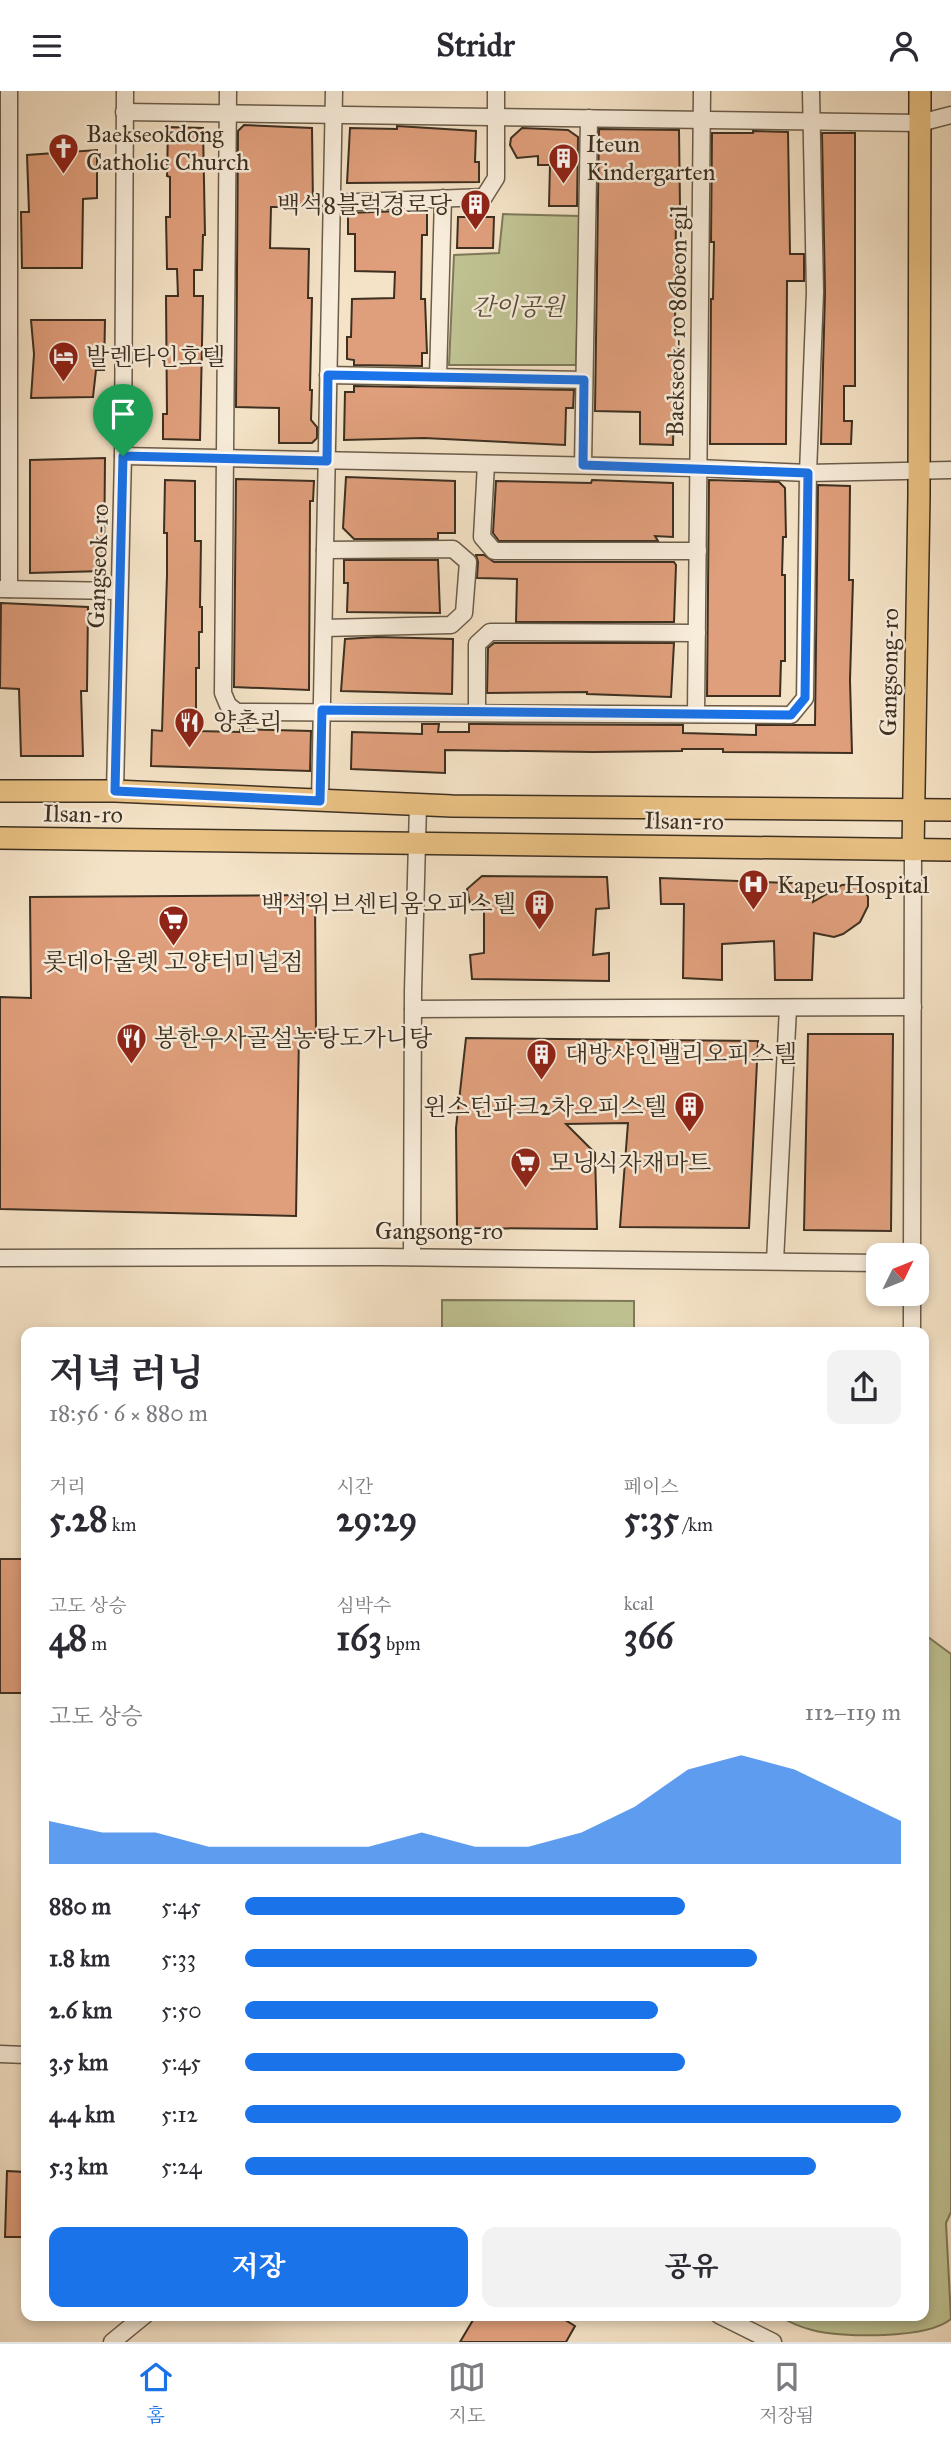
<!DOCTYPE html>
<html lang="ko">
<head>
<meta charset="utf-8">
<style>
  body { margin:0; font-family:"IM FELL Great Primer","Noto Serif KR",serif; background:#f2f2f3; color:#2b2b33; height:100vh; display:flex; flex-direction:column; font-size:26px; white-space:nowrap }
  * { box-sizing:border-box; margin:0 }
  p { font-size:23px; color:#7c7c81 }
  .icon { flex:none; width:38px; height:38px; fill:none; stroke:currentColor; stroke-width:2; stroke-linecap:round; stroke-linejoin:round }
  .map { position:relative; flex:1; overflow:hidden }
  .drawer { position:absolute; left:21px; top:1236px; width:908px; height:994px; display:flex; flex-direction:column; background:#fff; border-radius:14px; box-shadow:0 4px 10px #0003 }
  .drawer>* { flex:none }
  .needle { width:46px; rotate:47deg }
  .fabs { position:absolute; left:866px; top:1152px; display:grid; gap:14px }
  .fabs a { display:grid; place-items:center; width:63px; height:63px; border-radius:14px; background:#fff; box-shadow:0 4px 10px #0003; font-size:35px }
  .pin { position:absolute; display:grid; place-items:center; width:60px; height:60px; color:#fff; margin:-72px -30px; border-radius:50% 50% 50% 0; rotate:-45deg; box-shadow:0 0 7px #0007 }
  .pin .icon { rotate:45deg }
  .round { display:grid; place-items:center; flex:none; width:74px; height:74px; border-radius:14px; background:#f2f2f3 }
  .headline { display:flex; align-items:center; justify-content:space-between; height:119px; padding:0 28px }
  h1 { font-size:38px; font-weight:700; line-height:52px }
  .stats { display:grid; grid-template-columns:repeat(3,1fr); gap:10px; height:119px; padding:7px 28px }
  .stats div { display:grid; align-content:center }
  .stats b { font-size:35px; font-weight:700 }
  .stats small { font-size:19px; font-weight:400 }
  .stats p { font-size:19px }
  .chart { height:196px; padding:14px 28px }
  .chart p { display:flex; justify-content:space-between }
  .chart svg { width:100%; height:126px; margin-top:7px; fill:#1a73e8; opacity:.7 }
  .button { display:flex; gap:14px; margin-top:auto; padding:14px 28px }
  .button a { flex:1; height:80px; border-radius:14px; background:#1a73e8; color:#fff; font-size:28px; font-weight:700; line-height:80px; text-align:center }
  .button a+a { background:#f2f2f3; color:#2b2b33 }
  ul { padding:0 28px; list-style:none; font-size:23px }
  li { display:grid; grid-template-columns:112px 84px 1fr; align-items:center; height:52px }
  li i { height:18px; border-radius:9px; background:#1a73e8 }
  header { display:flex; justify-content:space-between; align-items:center; height:91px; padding:0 28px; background:#fff; font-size:32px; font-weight:700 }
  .menu { display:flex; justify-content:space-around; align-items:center; height:98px; border-top:2px solid #e1e1e2; background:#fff; font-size:19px; color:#7c7c81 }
  .menu a { display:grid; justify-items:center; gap:4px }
  .menu .on { color:#1a73e8 }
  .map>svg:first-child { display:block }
</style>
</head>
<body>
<header><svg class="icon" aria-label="menu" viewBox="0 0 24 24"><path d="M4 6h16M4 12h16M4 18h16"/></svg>Stridr<svg class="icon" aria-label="person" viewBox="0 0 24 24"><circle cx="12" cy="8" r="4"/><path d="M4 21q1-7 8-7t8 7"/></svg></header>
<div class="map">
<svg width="951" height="2251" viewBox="0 0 951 2251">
  <rect width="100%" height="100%" fill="#f5e3c7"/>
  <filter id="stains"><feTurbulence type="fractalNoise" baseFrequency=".00286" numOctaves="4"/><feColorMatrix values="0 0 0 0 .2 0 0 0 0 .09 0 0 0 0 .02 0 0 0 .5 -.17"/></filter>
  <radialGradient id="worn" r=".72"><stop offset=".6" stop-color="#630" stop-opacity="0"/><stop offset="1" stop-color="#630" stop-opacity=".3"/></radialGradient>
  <g fill="#c0c393" stroke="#7e7a5a" stroke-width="2">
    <polygon points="503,123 580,125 576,274 449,274 454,164 499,162"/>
    <polygon points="442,1209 634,1210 634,1241 442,1241"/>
    <path d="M924,1543L951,1563V2121L946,2132L951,2228C928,2248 842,2247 812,2239C800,2236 787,2230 777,2224H924Z"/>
  </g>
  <g fill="#e09f7c" stroke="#3d3021" stroke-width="2">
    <polygon points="244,34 312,37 313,116 271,116 270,157 309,158 308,207 312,207 310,299 312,299 311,329 317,336 317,347 312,352 279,352 279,317 236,316 238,40"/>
    <polygon points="397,35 476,40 475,71 479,71 479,91 347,92 350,37 397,38"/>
    <polygon points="168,36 203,37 205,144 203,144 202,179 194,179 194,205 203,205 200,349 163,348 163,323 167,323 166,205 178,205 177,178 167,178 166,126 170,126 170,86 167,85"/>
    <polygon points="522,37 568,39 578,46 577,115 549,115 550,74 538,74 538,65 517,67 510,54 511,47"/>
    <polygon points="599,38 679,39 680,118 676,117 675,241 679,241 679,261 675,261 673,354 640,353 640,321 595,320"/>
    <polygon points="753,40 788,41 790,163 804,163 804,190 787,190 786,353 710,353 711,208 713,208 714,151 711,151 712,42 753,42"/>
    <polygon points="822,42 855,42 855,295 844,295 844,330 852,330 851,353 821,353 825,201"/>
    <polygon points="97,59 97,107 83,108 82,177 22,177 21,121 29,121 27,64"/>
    <polygon points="427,119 427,144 422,144 421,208 425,208 427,262 422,262 422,275 354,274 354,269 347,268 347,246 351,246 352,208 394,207 395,181 355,180 355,143 348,143 348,122"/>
    <polygon points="458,126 494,126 493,157 457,157"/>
    <polygon points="31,229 105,229 104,279 96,279 93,306 31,307 34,263"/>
    <polygon points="354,295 574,299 573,317 566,317 565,354 424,347 344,349 345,301 354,301"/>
    <polygon points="105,367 104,480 30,482 30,369"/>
    <polygon points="346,386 455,390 455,442 438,442 438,448 354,448 343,437"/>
    <polygon points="236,388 314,390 313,410 310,410 309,599 234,596"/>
    <polygon points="165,389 195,390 195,450 201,450 200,516 202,516 202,541 199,541 199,577 196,577 196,640 240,641 240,638 311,640 310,680 151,675 152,639 162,640 167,484 167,442 164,442"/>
    <polygon points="592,389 673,392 673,446 655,445 658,450 499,450 493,442 496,390 591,392"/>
    <polygon points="709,389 779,391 785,397 786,446 783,446 782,484 785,484 785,570 781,570 780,605 707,605"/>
    <polygon points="818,394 850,395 849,489 853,489 850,589 852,662 723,661 723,658 682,658 682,660 593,661 445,659 445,682 351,678 352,641 422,643 422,633 439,633 438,641 469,641 469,633 481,633 683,634 683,642 756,644 756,634 815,634"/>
    <polygon points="476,464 484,464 494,471 674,471 676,474 674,531 516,531 517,488 477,487 478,471"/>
    <polygon points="344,469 438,469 440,522 347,521 348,492 344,492"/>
    <polygon points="1,512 88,516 87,600 81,600 83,665 21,665 19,598 0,597"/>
    <polygon points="377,546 453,548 452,603 341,600 345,548"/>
    <polygon points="494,552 674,552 671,606 587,603 587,601 487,602 488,557"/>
    <polygon points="482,785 607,786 609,817 596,818 593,864 609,862 609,890 472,888 470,864 484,862 484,813 470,813 467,798"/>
    <polygon points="660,787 815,793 813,811 842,794 854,793 864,798 868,806 868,815 860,831 843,843 834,846 814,842 812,889 775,889 774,850 722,853 722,889 683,887 684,813 661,813"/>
    <polygon points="315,804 316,942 299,942 296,1125 0,1118 0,906 31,907 30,806"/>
    <polygon points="808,943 893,943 891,1140 804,1139"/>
    <polygon points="466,947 758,950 749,1137 620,1136 628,1032 566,1033 595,1062 597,1138 457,1137 456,1037"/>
    <rect x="0" y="1468" width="26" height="134"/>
    <polygon points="7,2080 26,2081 26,2146 5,2146"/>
    <polygon points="476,2224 557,2224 575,2235 566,2251 460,2251"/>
  </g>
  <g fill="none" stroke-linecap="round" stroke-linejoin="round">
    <defs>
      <g id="minor">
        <polyline points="9,0 9,498"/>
        <polyline points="228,0 223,602 228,614 237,621 791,624 805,607 808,382 815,201 811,0"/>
        <polyline points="124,21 920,32 951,24"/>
        <polyline points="332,112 484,106 496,87 496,0"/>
        <polyline points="328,284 584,289"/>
        <polyline points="438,286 443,107"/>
        <polyline points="123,365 698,377 808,382 951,379"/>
        <polyline points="486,373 482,446 494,460 698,460"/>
        <polyline points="583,374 589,27"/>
        <polyline points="0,498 119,500"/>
        <polyline points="324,537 451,534 464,522 468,471 453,458 325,459"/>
        <polyline points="477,621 477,553 490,541 697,542"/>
        <polyline points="696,623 702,0"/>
        <polyline points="115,700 123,365 125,0"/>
        <polyline points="320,710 334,0"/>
        <polyline points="413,918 913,916"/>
        <polyline points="912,1164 913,759"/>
        <polyline points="412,1166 413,900 418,714"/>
        <polyline points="0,1167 381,1166 878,1172"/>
        <polyline points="775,1170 788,917"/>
        <polyline points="912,1202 912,1241"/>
        <polyline points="0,1963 26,1964"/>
        <polyline points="719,2224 773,2251"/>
        <polyline points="112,2251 145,2224"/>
      </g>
      <g id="major">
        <polyline points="0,700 115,700 452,715 951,719"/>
        <polyline points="0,747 951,759"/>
        <polyline points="913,759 919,405 920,0"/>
      </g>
    </defs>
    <use href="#minor" stroke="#6b5d4a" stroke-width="19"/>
    <use href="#major" stroke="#3d3021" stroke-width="24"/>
    <use href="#minor" stroke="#f8eddb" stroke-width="16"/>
    <use href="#major" stroke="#eac284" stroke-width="21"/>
  </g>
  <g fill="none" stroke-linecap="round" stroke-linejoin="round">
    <defs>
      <polygon id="route" points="328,284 584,289 583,374 808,382 805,607 791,624 322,619 320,710 115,700 123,365 327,370"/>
    </defs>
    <use href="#route" stroke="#fff" stroke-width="14"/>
    <use href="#route" stroke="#1a73e8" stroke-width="9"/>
  </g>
  <defs>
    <symbol id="church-pin" viewBox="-11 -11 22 30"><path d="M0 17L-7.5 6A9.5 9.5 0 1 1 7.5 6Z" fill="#8f2418" stroke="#f8eddb"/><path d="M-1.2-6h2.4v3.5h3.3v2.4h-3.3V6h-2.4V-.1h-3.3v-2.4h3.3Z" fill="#fff"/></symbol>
    <symbol id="building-pin" viewBox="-11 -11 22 30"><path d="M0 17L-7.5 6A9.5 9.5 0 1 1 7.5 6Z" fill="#8f2418" stroke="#f8eddb"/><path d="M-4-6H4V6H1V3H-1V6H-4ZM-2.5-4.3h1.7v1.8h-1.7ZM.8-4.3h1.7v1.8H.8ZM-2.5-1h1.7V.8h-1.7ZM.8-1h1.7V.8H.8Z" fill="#fff"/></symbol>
    <symbol id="hotel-pin" viewBox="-11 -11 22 30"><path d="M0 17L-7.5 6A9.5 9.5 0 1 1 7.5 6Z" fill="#8f2418" stroke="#f8eddb"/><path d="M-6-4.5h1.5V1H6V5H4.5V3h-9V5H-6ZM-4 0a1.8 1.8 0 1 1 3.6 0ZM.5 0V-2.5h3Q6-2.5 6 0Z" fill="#fff"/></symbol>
    <symbol id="restaurant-pin" viewBox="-11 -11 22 30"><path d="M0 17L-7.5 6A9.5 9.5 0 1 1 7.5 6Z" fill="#8f2418" stroke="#f8eddb"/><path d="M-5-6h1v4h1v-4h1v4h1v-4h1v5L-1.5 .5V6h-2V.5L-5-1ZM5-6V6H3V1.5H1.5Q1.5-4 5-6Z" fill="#fff"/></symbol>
    <symbol id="hospital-pin" viewBox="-11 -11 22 30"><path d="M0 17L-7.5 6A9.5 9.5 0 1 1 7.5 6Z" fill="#8f2418" stroke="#f8eddb"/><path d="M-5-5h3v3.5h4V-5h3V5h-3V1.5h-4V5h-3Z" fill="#fff"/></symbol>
    <symbol id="supermarket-pin" viewBox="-11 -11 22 30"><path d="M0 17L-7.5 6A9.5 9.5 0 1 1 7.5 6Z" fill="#8f2418" stroke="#f8eddb"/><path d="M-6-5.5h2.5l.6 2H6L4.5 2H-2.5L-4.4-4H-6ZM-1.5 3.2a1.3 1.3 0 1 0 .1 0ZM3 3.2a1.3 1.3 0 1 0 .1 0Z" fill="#fff"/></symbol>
  </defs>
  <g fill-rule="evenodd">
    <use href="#church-pin" x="46" y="40" width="35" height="47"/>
    <use href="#building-pin" x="546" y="50" width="35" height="47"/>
    <use href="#building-pin" x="458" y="96" width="35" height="47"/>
    <use href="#hotel-pin" x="46" y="248" width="35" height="47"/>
    <use href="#restaurant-pin" x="172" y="614" width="35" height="47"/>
    <use href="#hospital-pin" x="736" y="776" width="35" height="47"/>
    <use href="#building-pin" x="522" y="796" width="35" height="47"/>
    <use href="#supermarket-pin" x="156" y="812" width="35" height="47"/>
    <use href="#restaurant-pin" x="114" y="930" width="35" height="47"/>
    <use href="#building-pin" x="524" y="946" width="35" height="47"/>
    <use href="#building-pin" x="672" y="998" width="35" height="47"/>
    <use href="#supermarket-pin" x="508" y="1054" width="35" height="47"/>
  </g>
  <g text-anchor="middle" stroke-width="5" stroke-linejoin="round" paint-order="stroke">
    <g font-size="24" fill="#3d3021" stroke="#f8eddb" text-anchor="start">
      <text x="86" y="51">Baekseokdong<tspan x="86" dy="28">Catholic Church</tspan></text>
      <text x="586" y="61">Iteun<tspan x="586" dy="28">Kindergarten</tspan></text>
      <text x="452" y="122" text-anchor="end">백석8블럭경로당</text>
      <text x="86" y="274">발렌타인호텔</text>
      <text x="213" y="639">양촌리</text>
      <text x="777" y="802">Kapeu Hospital</text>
      <text x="516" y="821" text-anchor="end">백석위브센티움오피스텔</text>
      <text x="173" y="879" text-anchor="middle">롯데아울렛 고양터미널점</text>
      <text x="154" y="955">봉한우사골설농탕도가니탕</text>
      <text x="565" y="971">대방샤인밸리오피스텔</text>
      <text x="667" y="1024" text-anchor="end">윈스턴파크2차오피스텔</text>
      <text x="549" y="1080">모닝식자재마트</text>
    </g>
    <g font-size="24" font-style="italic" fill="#574d38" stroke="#f8eddb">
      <text x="518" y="224">간이공원</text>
    </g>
    <g font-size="24" fill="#3d3021" stroke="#f8eddb">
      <text transform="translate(677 230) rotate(-89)" y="8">Baekseok-ro 86beon-gil</text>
      <text transform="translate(98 475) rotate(-88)" y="8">Gangseok-ro</text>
      <text transform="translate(889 581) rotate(-89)" y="8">Gangsong-ro</text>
      <text transform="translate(83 723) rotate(1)" y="8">Ilsan-ro</text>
      <text transform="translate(684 730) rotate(1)" y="8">Ilsan-ro</text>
      <text x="439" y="1148">Gangsong-ro</text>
    </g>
  </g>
  <rect width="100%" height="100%" filter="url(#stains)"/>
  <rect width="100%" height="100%" fill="url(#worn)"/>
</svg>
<div class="fabs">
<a><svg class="needle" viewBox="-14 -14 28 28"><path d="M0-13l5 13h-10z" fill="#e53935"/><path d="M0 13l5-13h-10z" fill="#7c7c81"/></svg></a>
</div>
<div class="pin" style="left:123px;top:365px;background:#1e9e55"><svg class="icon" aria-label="arrive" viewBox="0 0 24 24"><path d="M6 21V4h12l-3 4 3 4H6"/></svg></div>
<section class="drawer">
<div class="headline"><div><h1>저녁 러닝</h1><p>18:56 · 6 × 880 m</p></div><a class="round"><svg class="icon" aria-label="share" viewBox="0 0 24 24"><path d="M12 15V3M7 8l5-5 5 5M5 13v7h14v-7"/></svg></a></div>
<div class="stats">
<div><p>거리</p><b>5.28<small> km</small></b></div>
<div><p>시간</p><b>29:29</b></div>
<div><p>페이스</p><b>5:35<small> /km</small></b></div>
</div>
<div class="stats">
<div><p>고도 상승</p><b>48<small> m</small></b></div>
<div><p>심박수</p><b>163<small> bpm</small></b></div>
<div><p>kcal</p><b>366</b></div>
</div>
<div class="chart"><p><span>고도 상승</span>112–119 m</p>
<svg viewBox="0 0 160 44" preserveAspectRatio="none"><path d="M0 44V29L10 33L20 33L30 38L40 38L50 38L60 38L70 33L80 38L90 38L100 33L110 24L120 11L130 6L140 11L150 20L160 29V44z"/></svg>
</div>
<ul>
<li><b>880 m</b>5:45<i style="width:67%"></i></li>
<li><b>1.8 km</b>5:33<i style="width:78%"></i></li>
<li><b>2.6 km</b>5:50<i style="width:63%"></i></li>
<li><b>3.5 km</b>5:45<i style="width:67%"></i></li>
<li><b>4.4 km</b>5:12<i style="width:100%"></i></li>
<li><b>5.3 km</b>5:24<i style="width:87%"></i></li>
</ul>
<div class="button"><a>저장</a><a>공유</a></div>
</section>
</div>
<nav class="menu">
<a class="on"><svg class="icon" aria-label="home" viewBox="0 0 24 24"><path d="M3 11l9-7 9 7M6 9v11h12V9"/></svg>홈</a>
<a><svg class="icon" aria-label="map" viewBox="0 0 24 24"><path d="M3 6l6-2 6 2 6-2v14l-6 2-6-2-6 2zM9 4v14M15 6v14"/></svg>지도</a>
<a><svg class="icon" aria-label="saved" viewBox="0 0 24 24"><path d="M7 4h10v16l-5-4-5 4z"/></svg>저장됨</a>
</nav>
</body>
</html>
